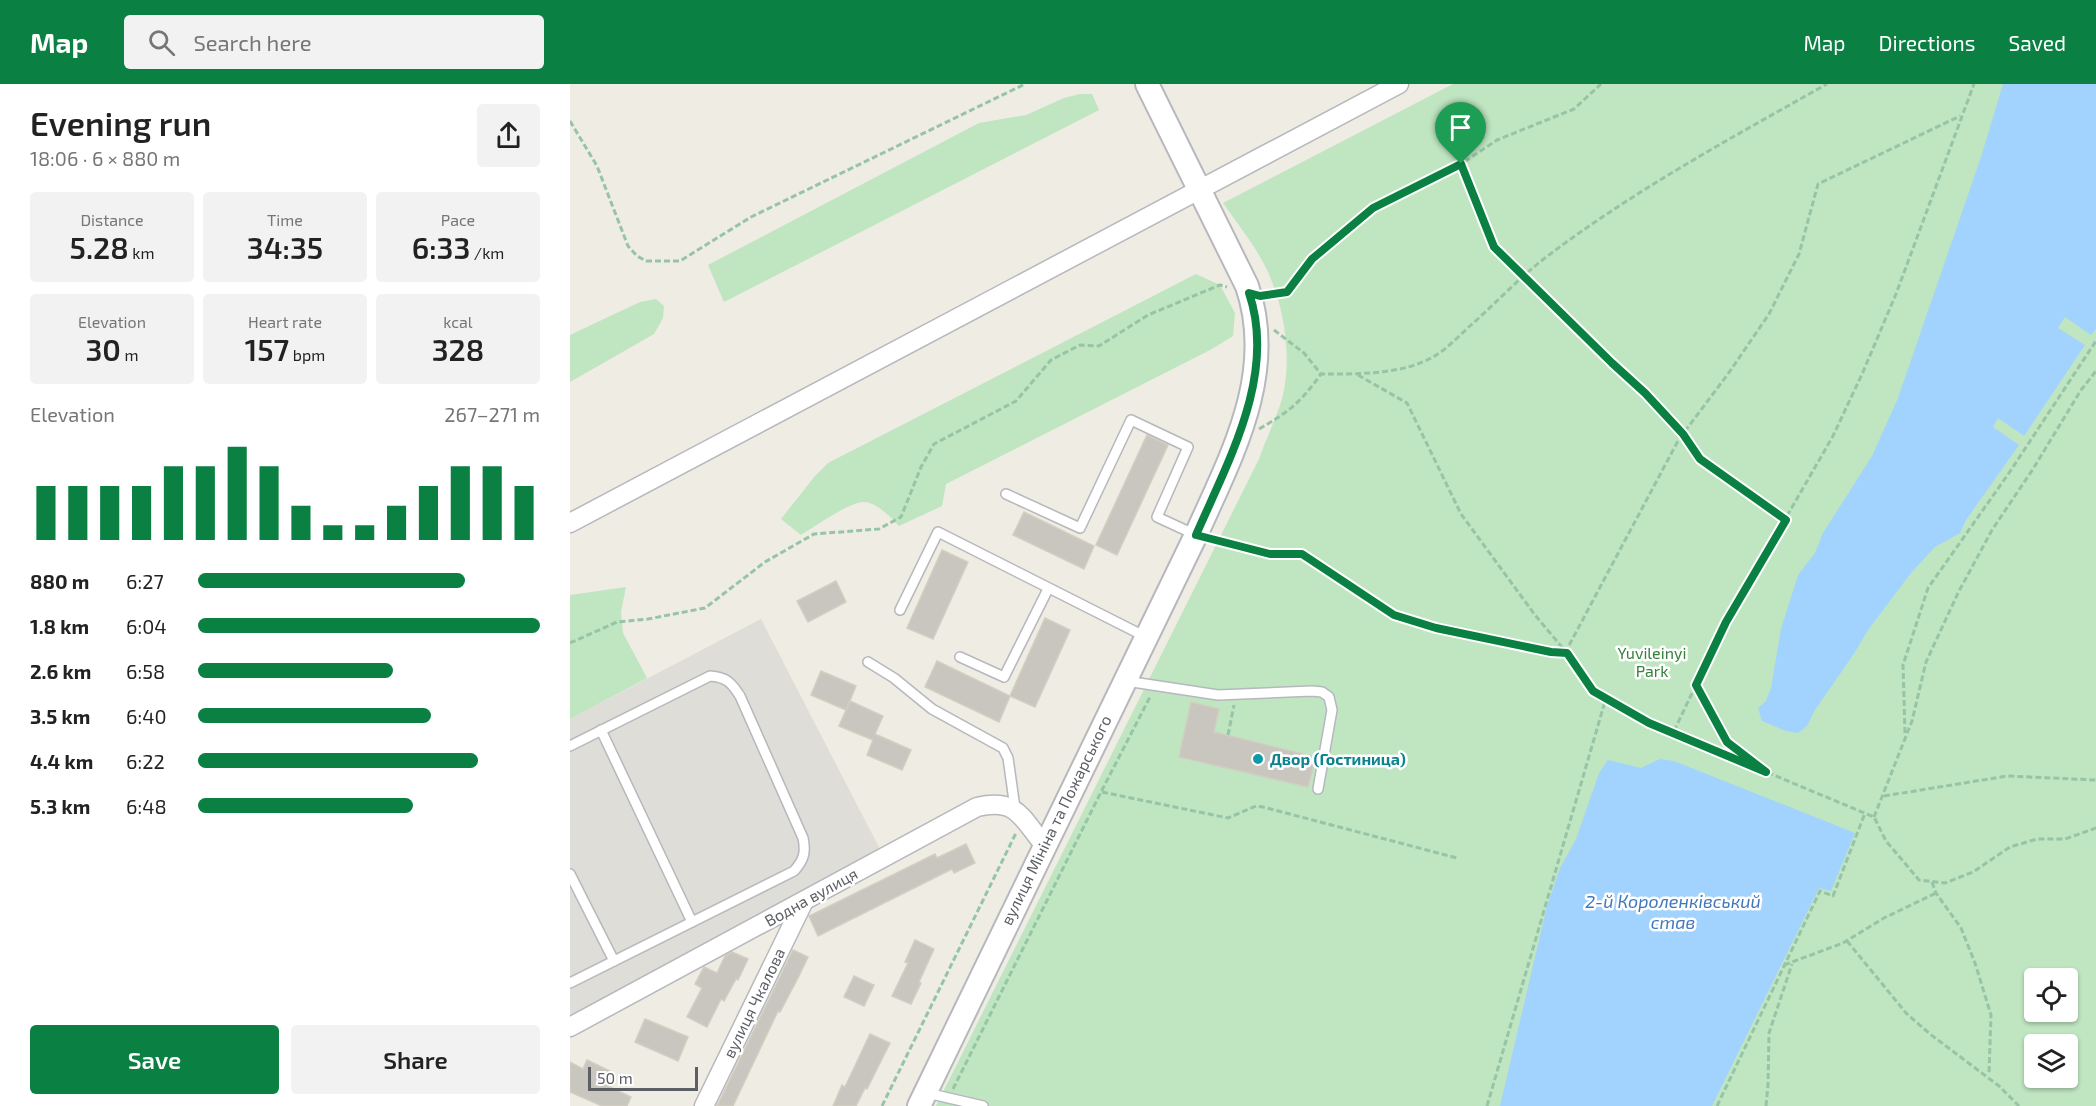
<!DOCTYPE html>
<html lang="en">
<head>
<meta charset="utf-8">
<style>
  body { margin:0; font-family:"Exo 2",sans-serif; background:#f2f2f2; color:#222; height:100vh; display:flex; flex-direction:column; font-size:22px; white-space:nowrap }
  * { box-sizing:border-box; margin:0 }
  p { font-size:20px; color:#767676 }
  .icon { flex:none; width:33px; height:33px; fill:none; stroke:currentColor; stroke-width:2; stroke-linecap:round; stroke-linejoin:round }
  .map { position:relative; flex:1; overflow:hidden }
  .panel { display:flex; flex-direction:column; background:#fff; width:570px }
  .panel>* { flex:none }
  .fabs { position:absolute; left:1454px; top:884px; display:grid; gap:12px }
  .fabs a { display:grid; place-items:center; width:54px; height:54px; border-radius:6px; background:#fff; box-shadow:0 2px 4px #0004; font-size:30px }
  .scale { position:absolute; left:18px; bottom:15px; width:110px; box-sizing:border-box; padding-left:6px; border:3px solid #5b5f64; border-top:0; font-size:16px; line-height:21px; white-space:nowrap; color:#5b5f64; -webkit-text-stroke:4px #fff; paint-order:stroke }
  .pin { position:absolute; display:grid; place-items:center; width:51px; height:51px; color:#fff; margin:-62px -26px; border-radius:50% 50% 50% 0; rotate:-45deg; box-shadow:0 0 6px #0007 }
  .pin .icon { rotate:45deg }
  .round { display:grid; place-items:center; flex:none; width:63px; height:63px; border-radius:6px; background:#f2f2f2 }
  .overview { display:flex; align-items:center; justify-content:space-between; height:102px; padding:0 30px }
  h1 { font-size:33px; font-weight:600; line-height:45px }
  .stats { display:grid; grid-template-columns:repeat(3,1fr); gap:9px; height:102px; padding:6px 30px }
  .stats div { display:grid; align-content:center; border-radius:6px; background:#f2f2f2; text-align:center }
  .stats b { font-size:30px; font-weight:600 }
  .stats small { font-size:16px; font-weight:400 }
  .stats p { font-size:16px }
  .chart { height:168px; padding:12px 30px }
  .chart p { display:flex; justify-content:space-between }
  .chart svg { width:100%; height:108px; margin-top:6px; stroke:#0b8043; stroke-width:6 }
  .action { display:flex; gap:12px; margin-top:auto; padding:12px 30px }
  .action a { flex:1; height:69px; border-radius:6px; background:#0b8043; color:#fff; font-size:24px; font-weight:600; line-height:69px; text-align:center }
  .action a+a { background:#f2f2f2; color:#222 }
  ul { padding:0 30px; list-style:none; font-size:20px }
  li { display:grid; grid-template-columns:96px 72px 1fr; align-items:center; height:45px }
  li i { height:15px; border-radius:8px; background:#0b8043 }
  header { display:flex; align-items:center; gap:36px; box-sizing:border-box; height:84px; padding:0 30px; background:#0b8043; color:#fff }
  header strong { font-size:28px }
  nav { display:flex; gap:33px; margin-inline-start:auto; font-size:21px }
  .search { width:420px; height:54px; background:#f2f2f2; display:flex; align-items:center; gap:15px; box-sizing:border-box; padding:0 21px; border-radius:6px; color:#767676; font-size:22px }
  main { display:flex; flex:1; min-height:0 }
  .map>svg:first-child { display:block }
</style>
</head>
<body>
<header>
<strong>Map</strong>
<div class="search"><svg class="icon" aria-label="search" viewBox="0 0 24 24"><circle cx="10" cy="10" r="6"/><path d="M15 15l6 6"/></svg>Search here</div>
<nav><a>Map</a><a>Directions</a><a>Saved</a></nav>
</header>
<main>
<section class="panel">
<div class="overview"><div><h1>Evening run</h1><p>18:06 · 6 × 880 m</p></div><a class="round"><svg class="icon" aria-label="share" viewBox="0 0 24 24"><path d="M12 15V3M7 8l5-5 5 5M5 13v7h14v-7"/></svg></a></div>
<div class="stats">
<div><p>Distance</p><b>5.28<small> km</small></b></div>
<div><p>Time</p><b>34:35</b></div>
<div><p>Pace</p><b>6:33<small> /km</small></b></div>
</div>
<div class="stats">
<div><p>Elevation</p><b>30<small> m</small></b></div>
<div><p>Heart rate</p><b>157<small> bpm</small></b></div>
<div><p>kcal</p><b>328</b></div>
</div>
<div class="chart"><p><span>Elevation</span>267–271 m</p>
<svg viewBox="0 0 160 44" preserveAspectRatio="none"><path d="M5 44V22M15 44V22M25 44V22M35 44V22M45 44V14M55 44V14M65 44V6M75 44V14M85 44V30M95 44V38M105 44V38M115 44V30M125 44V22M135 44V14M145 44V14M155 44V22"/></svg>
</div>
<ul>
<li><b>880 m</b>6:27<i style="width:78%"></i></li>
<li><b>1.8 km</b>6:04<i style="width:100%"></i></li>
<li><b>2.6 km</b>6:58<i style="width:57%"></i></li>
<li><b>3.5 km</b>6:40<i style="width:68%"></i></li>
<li><b>4.4 km</b>6:22<i style="width:82%"></i></li>
<li><b>5.3 km</b>6:48<i style="width:63%"></i></li>
</ul>
<div class="action"><a>Save</a><a>Share</a></div>
</section>
<div class="map">
<svg width="1526" height="1022" viewBox="0 0 1526 1022">
  <rect width="100%" height="100%" fill="#eeece3"/>
  <polygon fill="#dfddd7" points="191,535 314,773 0,936 0,635"/>
  <g fill="#bfe5c1" fill-rule="evenodd">
    <path d="M883,0H1526V1022H366L689,375C696,355 706,335 712,315C723,273 714,218 694,180C683,159 667,139 653,119ZM1464,894H1497V927H1464ZM1464,960H1497V993H1464Z"/>
    <polygon points="510,10 522,10 529,26 154,218 138,181 409,39 456,31 494,14"/>
    <path d="M626,190L650,201L665,229L663,252L642,265L376,400L372,422L329,442C320,433 308,419 294,418C279,418 244,443 231,451L211,435L245,392L258,379Z"/>
    <polygon points="86,215 94,222 93,234 84,250 0,298 0,251 70,218"/>
    <polygon points="56,503 51,528 53,549 77,594 0,635 0,511"/>
  </g>
  <g fill="#a2d3fe">
    <polygon points="1433,0 1526,0 1526,245 1521,251 1495,233 1488,244 1515,261 1454,352 1428,334 1423,343 1449,361 1396,436 1390,449 1365,463 1341,489 1298,546 1285,568 1245,626 1237,642 1228,649 1216,647 1192,637 1188,624 1196,617 1201,604 1211,545 1228,491 1245,469 1253,449 1302,372 1328,314 1411,73"/>
    <polygon points="1090,675 1104,677 1285,749 1261,807 1249,804 1142,1022 930,1022 977,822 990,784 1006,755 1029,689 1038,676 1071,684"/>
  </g>
  <g fill="#c9c6c0" stroke="#d2cec1" stroke-width="1.5">
    <polygon points="577,351 598,361 547,471 526,461"/>
    <polygon points="454,428 524,462 514,485 443,451"/>
    <polygon points="372,466 398,478 363,555 337,544"/>
    <polygon points="266,497 276,518 238,538 227,517"/>
    <polygon points="475,534 500,546 465,623 440,612"/>
    <polygon points="367,577 440,612 429,638 355,603"/>
    <polygon points="251,587 286,602 276,626 241,611"/>
    <polygon points="280,617 313,632 305,650 341,666 332,686 297,671 303,656 269,642"/>
    <polygon points="621,618 649,625 644,648 746,673 738,703 609,673"/>
    <polygon points="396,760 405,779 384,789 382,785 248,852 239,832 365,770 367,774"/>
    <polygon points="345,856 364,865 349,898 351,899 341,920 322,912 338,879 335,878"/>
    <polygon points="223,866 238,873 228,894 210,928 208,927 163,1022 147,1022"/>
    <polygon points="162,868 178,875 168,896 166,895 154,917 151,915 137,943 117,933 132,904 125,900 134,883 147,889 155,872"/>
    <polygon points="284,892 304,901 294,922 274,913"/>
    <polygon points="75,935 118,953 108,977 65,958"/>
    <polygon points="300,950 320,959 297,1005 295,1004 286,1022 263,1022 272,1001 275,1003"/>
    <polygon points="17,976 40,987 34,1000 61,1013 57,1022 32,1022 0,1008 0,978 13,985"/>
  </g>
  <g fill="none" stroke-linecap="round" stroke-linejoin="round">
    <defs>
      <g id="service">
        <polyline points="436,410 510,444 561,336 618,363 587,433 626,451"/>
        <polyline points="330,526 368,448 576,553"/>
        <polyline points="390,573 434,593 478,505"/>
        <polyline points="298,578 324,594 362,625 433,664 438,674 445,724"/>
        <polyline points="556,597 648,611 742,607 752,608 759,613 762,626 748,705"/>
        <polyline points="31,646 122,838"/>
        <path d="M0,662L140,592C156,593 161,598 170,612L233,754C236,768 234,776 224,787L0,899"/>
        <polyline points="0,790 44,877"/>
        <polyline points="357,1009 413,1022"/>
      </g>
      <g id="minor">
        <polyline points="0,439 829,0"/>
        <path d="M0,943L407,723C447,714 451,733 474,761"/>
        <polyline points="134,1022 234,817"/>
      </g>
      <path id="tertiary" d="M349,1022L626,451C661,372 707,290 677,202L577,0"/>
    </defs>
    <use href="#service" stroke="#b6b8bd" stroke-width="12"/>
    <use href="#minor" stroke="#b6b8bd" stroke-width="21"/>
    <use href="#tertiary" stroke="#b6b8bd" stroke-width="26"/>
    <g stroke="#97c4a6" stroke-width="3" stroke-dasharray="6 3" stroke-linecap="butt">
      <polyline points="0,37 27,82 58,162 67,172 76,177 110,177 181,133 455,0"/>
      <polyline points="891,81 924,163 1042,279 1075,309 1113,350 1129,375 1216,436"/>
      <polyline points="698,210 717,208 742,175 803,124 882,86 927,56 1004,25 1031,0"/>
      <path d="M704,246L734,269L751,290C787,290 831,291 863,273C877,265 889,252 901,241C926,219 949,194 975,174C1063,107 1161,54 1257,0"/>
      <polyline points="788,291 837,319 891,430 965,531 996,568"/>
      <path d="M689,345C719,328 731,318 751,290"/>
      <polyline points="643,456 700,470 732,470 824,531 866,544 981,568 997,569"/>
      <polyline points="0,559 47,538 78,535 135,524 195,478 244,450 309,445 331,433 351,383 364,360 446,317 481,276 510,261 529,262 578,231 650,201 657,203"/>
      <polyline points="1126,601 1157,658 1192,685"/>
      <polyline points="1038,615 1023,607 996,567 1109,355 1158,290 1199,230 1229,170 1248,100 1390,32"/>
      <polyline points="1062,627 1104,646"/>
      <polyline points="1104,647 1156,538 1263,352 1293,288 1326,210 1404,0"/>
      <polyline points="1335,649 1333,581 1358,504 1439,389 1526,257"/>
      <polyline points="658,651 664,621"/>
      <polyline points="532,708 658,734 686,722 693,723 887,774"/>
      <polyline points="1314,712 1437,692 1526,696"/>
      <polyline points="1304,733 1342,637 1356,578 1388,509 1422,446 1463,385 1511,306 1526,287"/>
      <polyline points="1362,798 1366,809 1391,844 1405,879 1421,931 1419,989"/>
      <polyline points="1277,857 1336,929 1360,950 1429,1002 1449,1022"/>
      <polyline points="1214,881 1273,859 1314,834 1366,809"/>
      <polyline points="383,1005 531,708 581,611"/>
      <polyline points="312,1022 446,749"/>
      <polyline points="917,1022 1036,614 1079,639 1304,733 1316,757 1349,796 1375,799 1403,788 1440,763 1467,755 1495,755 1526,744"/>
      <polyline points="1147,1022 1250,807 1263,812 1295,729"/>
      <polyline points="1196,1022 1198,1001 1199,949 1222,880"/>
    </g>
    <use href="#service" stroke="#fff" stroke-width="9"/>
    <use href="#minor" stroke="#fff" stroke-width="18"/>
    <use href="#tertiary" stroke="#fff" stroke-width="22"/>
  </g>
  <g fill="none" stroke-linecap="round" stroke-linejoin="round">
    <defs>
      <path id="route" d="M891,80L924,163L1042,279L1075,309L1113,350L1130,375L1216,436L1156,538L1126,601L1157,658L1196,688L1079,639L1023,607L997,569L981,568L866,544L824,531L732,470H700L626,451C658,377 707,291 679,209L690,212L717,208L742,175L803,124Z"/>
    </defs>
    <use href="#route" stroke="#fff" stroke-width="12"/>
    <use href="#route" stroke="#0b8043" stroke-width="8"/>
  </g>
  <circle fill="#0f9aa8" stroke="#fff" stroke-width="2" cx="688" cy="675" r="6"/>
  <g text-anchor="middle" stroke-width="5" stroke-linejoin="round" paint-order="stroke">
    <g font-size="16" fill="#34813b" stroke="#fff">
      <text x="1082" y="575">Yuvileinyi<tspan x="1082" dy="18">Park</tspan></text>
    </g>
    <g font-size="16" font-weight="bold" fill="#0d838f" stroke="#fff" text-anchor="start">
      <text x="700" y="681">Двор (Гостиница)</text>
    </g>
    <g font-size="16" fill="#5b5f64" stroke="#fff">
      <text transform="translate(486 736) rotate(-64)" y="6">вулиця Мініна та Пожарського</text>
      <text transform="translate(241 813) rotate(-29)" y="6">Водна вулиця</text>
      <text transform="translate(184 919) rotate(-64)" y="6">вулиця Чкалова</text>
    </g>
    <g font-size="18" font-style="italic" fill="#4278b9" stroke="#fff">
      <text x="1103" y="824">2-й Короленківський<tspan x="1103" dy="21">став</tspan></text>
    </g>
  </g>
</svg>
<div class="fabs">
<a><svg class="icon" aria-label="locate" viewBox="0 0 24 24"><circle cx="12" cy="12" r="6"/><path d="M12 2v4M12 18v4M2 12h4M18 12h4"/></svg></a>
<a><svg class="icon" aria-label="layers" viewBox="0 0 24 24"><path d="M12 4l9 5-9 5-9-5zM3 14l9 5 9-5"/></svg></a>
</div>
<div class="scale">50 m</div>
<div class="pin" style="left:891px;top:80px;background:#1e9e55"><svg class="icon" aria-label="arrive" viewBox="0 0 24 24"><path d="M6 21V4h12l-3 4 3 4H6"/></svg></div>
</div>
</main>
</body>
</html>
